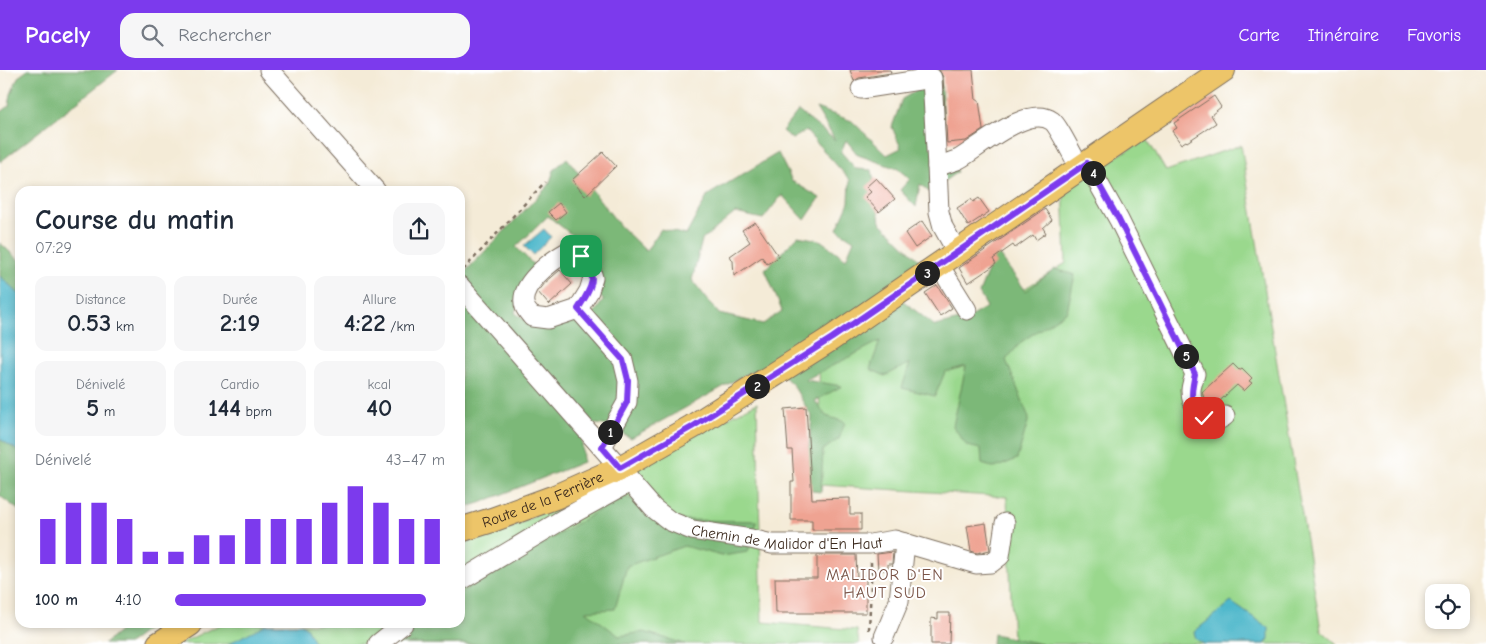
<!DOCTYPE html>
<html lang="fr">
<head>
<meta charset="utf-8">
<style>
  body { margin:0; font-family:"Comic Neue",sans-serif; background:#f6f6f7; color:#1f2937; height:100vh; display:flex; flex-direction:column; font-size:19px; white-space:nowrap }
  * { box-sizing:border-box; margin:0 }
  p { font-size:16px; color:#747a83 }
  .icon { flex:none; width:28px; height:28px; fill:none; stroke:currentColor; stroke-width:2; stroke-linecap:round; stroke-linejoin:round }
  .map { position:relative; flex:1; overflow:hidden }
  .panel { position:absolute; left:15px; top:116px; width:450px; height:442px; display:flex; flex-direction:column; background:#fff; border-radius:15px; box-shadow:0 2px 8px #0003 }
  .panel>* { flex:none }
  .tools { position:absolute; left:1425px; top:514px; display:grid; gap:10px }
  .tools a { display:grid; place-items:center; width:45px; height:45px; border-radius:10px; background:#fff; box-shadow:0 2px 8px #0003; font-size:25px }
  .pin { position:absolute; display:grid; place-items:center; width:42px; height:42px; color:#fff; margin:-21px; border-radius:10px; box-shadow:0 2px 8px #0006 }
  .km { position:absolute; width:25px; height:25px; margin:-12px; border-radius:50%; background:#222; color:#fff; font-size:14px; line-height:25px; text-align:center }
  .round { display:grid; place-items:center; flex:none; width:52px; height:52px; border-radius:15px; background:#f6f6f7 }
  .overview { display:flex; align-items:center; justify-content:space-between; height:85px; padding:0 20px }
  h1 { font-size:28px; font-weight:800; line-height:38px }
  .metrics { display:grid; grid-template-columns:repeat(3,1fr); gap:8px; height:85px; padding:5px 20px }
  .metrics div { display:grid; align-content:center; border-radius:12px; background:#f6f6f7; text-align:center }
  .metrics b { font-size:25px; font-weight:800 }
  .metrics small { font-size:14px; font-weight:400 }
  .metrics p { font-size:14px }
  .chart { height:140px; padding:10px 20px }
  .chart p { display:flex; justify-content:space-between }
  .chart svg { width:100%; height:90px; margin-top:5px; stroke:#7c3aed; stroke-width:6 }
  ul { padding:0 20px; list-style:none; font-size:16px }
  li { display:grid; grid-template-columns:80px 60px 1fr; align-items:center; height:38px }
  li i { height:12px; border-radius:6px; background:#7c3aed }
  header { display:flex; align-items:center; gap:30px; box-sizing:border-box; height:70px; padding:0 25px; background:#7c3aed; color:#fff }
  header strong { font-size:24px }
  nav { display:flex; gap:28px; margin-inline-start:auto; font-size:18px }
  .search { width:350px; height:45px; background:#f6f6f7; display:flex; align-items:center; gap:12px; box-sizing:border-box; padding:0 18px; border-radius:15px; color:#747a83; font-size:19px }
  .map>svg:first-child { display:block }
</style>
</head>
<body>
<header>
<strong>Pacely</strong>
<div class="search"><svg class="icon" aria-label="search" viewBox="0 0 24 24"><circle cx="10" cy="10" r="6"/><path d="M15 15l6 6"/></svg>Rechercher</div>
<nav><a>Carte</a><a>Itinéraire</a><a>Favoris</a></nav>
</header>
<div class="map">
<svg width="1486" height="574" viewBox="0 0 1486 574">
  <rect width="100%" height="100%" fill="#fff"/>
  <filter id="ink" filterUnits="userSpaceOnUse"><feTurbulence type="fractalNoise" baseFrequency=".02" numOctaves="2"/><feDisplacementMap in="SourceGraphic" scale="10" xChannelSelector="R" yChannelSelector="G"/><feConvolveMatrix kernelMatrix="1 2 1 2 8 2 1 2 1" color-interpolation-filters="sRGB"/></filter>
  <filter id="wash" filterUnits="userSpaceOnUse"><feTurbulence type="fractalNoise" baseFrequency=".0096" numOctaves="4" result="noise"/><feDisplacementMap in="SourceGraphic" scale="20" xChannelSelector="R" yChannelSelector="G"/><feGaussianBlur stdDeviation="1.12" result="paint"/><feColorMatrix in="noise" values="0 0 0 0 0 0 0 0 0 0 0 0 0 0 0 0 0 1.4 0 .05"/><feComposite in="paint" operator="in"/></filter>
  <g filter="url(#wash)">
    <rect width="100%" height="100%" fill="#f4ebd7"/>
    <g fill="#9ad88d" stroke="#6a8156">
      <polygon points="1147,69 1166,101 1241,75 1321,560 1337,574 1013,574 1007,427 821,415 819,293 895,238 935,274 1066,193 1063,117"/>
      <polygon points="757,333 762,552 857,560 859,574 179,574 221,554 460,554 460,474 499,464"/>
    </g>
    <g fill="#7bb878" stroke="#5b714b">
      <polygon points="28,0 118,0 0,92 0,43 9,36 11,24 18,7"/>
      <polygon points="917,0 940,0 945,79 957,102 929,122 920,114 916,137 900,120 910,109 898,99 858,85 846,70 841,82 856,99 872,100 880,152 919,190 902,230 935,256 968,248 987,237 979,223 996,181 1026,221 1055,199 1075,205 1067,241 1021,272 1006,290 1029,348 1017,389 995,398 982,394 981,379 967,376 953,356 966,296 945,302 935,326 902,318 910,293 885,306 870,299 880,271 805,310 842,316 815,331 826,346 845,352 839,369 823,380 821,422 804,420 812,347 793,315 773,296 748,303 631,368 615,359 630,331 625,286 606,266 593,245 604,229 592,224 587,205 597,195 572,165 548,146 516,177 539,200 521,221 515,243 533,255 556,252 585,251 618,293 623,332 610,356 581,352 583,392 480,433 460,439 460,207 549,115 554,100 567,88 620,156 646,181 661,159 686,165 708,125 778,83 792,111 820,128 805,150 782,125 763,149 735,143 702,170 692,210 719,244 763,254 782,241 765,199 798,166 820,170 846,189 854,170 837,159 849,132 850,110 806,61 792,69 782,61 798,41 835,70 816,38 852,51 887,85 901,78 892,57 902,29 919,19"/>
      <polygon points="0,173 20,191 20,225 0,206"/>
      <polygon points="0,369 20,382 20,441 0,426"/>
      <polygon points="623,426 679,450 757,451 748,482 722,486 684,476 627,496 615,539 586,541 619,566 644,562 685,574 393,574 417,554 460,554 460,523"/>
      <polygon points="128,554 155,554 128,574 104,574"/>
      <polygon points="993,564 1042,574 992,574"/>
    </g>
    <g fill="#4eb7cb" stroke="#447074">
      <polygon points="544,159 551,167 533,185 524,176"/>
      <polygon points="0,206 20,225 20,382 0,369"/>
      <polygon points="1231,532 1269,558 1269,569 1265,574 1204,574 1196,569 1194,562"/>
      <polygon points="266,554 301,554 306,557 315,574 228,574"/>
    </g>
    <g id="blocks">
      <g fill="#efa392">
        <polygon points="850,0 890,0 891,3 859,8 854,11"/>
        <polygon points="939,0 973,0 976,30 979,30 983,60 966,71 947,73 943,7"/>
        <polygon points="1214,26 1221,37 1211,45 1216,53 1187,72 1186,71 1181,74 1172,61 1177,58 1174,53"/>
        <polygon points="603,82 616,96 585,126 572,110"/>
        <polygon points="876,108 895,129 879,142 865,127 871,122 866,117"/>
        <polygon points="979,128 989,142 968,156 957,138 971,129 973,132"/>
        <polygon points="559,133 566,142 556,150 548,142"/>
        <polygon points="1045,139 1052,150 1043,158 1046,163 1036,170 1033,165 1015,178 1013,175 993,189 996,194 968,213 959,198"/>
        <polygon points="922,151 932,166 915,178 905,163"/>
        <polygon points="755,152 779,187 767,194 762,187 734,206 733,191 730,186 750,172 742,160"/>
        <polygon points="560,200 572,214 549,235 538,222 545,213"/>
        <polygon points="937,215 952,238 940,246 925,223"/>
        <polygon points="1233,294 1239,300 1242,298 1252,308 1249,311 1252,313 1244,321 1237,315 1212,338 1205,331 1202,322"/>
        <polygon points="806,337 812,429 850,428 850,444 861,444 861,460 812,460 812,450 791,450 791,412 794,412 792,380 788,380 785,339"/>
        <polygon points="986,453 990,480 977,483 971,481 967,456"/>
        <polygon points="893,482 892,494 888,494 888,500 878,500 877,484"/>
        <polygon points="817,485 856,485 857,509 866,508 866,543 776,543 775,508 817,508"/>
        <polygon points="938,543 950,543 949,574 931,574 931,548 938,549"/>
      </g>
    </g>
  </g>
  <g filter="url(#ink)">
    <use href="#blocks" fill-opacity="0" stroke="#7c6e5f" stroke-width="1"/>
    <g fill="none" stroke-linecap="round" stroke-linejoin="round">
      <defs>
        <g id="minor">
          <polyline points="269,0 376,121"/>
          <polyline points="861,19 932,8 937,97"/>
          <path d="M1087,93L1119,150L1195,304C1194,309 1191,315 1191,321C1191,336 1201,347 1215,352L1225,346"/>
          <path d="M957,182L943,157L939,142L937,97C944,94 952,92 959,89C980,77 1028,34 1052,51C1058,55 1075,90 1080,98"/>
          <polyline points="939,195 967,240"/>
          <path id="s1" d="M460,216L620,398L626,407L653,438L670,451L692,460L751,469L772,474H870L895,470L976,494L991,493L1000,486L1005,453"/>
          <path d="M578,239L589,221L593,208L589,194L581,186L567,182C551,191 517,216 525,237C526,240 530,244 532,247L548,249L578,239L623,290L628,311L627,332L602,377"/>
          <polyline points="460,511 565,448 630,412"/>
          <polyline points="884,567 899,531 905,473"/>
          <polyline points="378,574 403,554"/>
        </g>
        <g id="major">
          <path id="s2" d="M460,460L492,450L555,427L620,398L692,357L832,268L1223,0"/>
          <polyline points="159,574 190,554"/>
        </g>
      </defs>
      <use href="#minor" stroke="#7c6e5f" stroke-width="21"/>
      <use href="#major" stroke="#7c6e5f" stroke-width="26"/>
      <g stroke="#7c6e5f" stroke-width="2.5" stroke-dasharray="4 4" stroke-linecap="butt">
        <polyline points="463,200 545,112"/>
        <polyline points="869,560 871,515 871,490"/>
      </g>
      <use href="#minor" stroke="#fff" stroke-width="19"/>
      <use href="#major" stroke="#edc569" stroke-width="24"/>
    </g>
  </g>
  <g fill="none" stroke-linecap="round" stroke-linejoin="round" filter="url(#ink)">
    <defs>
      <path id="route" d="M581,186C600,206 591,219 578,239L623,290L628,310L627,332L602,377L620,398L692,357L832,268L1087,93L1119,150L1195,304C1190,326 1190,331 1204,348"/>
    </defs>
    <use href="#route" stroke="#fff" stroke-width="10"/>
    <use href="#route" stroke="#7c3aed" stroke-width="6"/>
  </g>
  <g text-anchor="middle" stroke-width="4" stroke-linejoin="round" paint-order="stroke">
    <g font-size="15" fill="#3b2a1e" stroke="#fff">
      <text dy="5" stroke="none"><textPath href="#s2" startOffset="88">Route de la Ferrière</textPath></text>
      <text dy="5" stroke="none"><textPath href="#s1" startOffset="435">Chemin de Malidor d'En Haut</textPath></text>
    </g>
    <g font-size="16" letter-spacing="1" fill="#7a5447" stroke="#fff">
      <text x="885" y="510">MALIDOR D'EN<tspan x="885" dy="18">HAUT SUD</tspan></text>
    </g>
  </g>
</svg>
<div class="tools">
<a><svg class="icon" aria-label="locate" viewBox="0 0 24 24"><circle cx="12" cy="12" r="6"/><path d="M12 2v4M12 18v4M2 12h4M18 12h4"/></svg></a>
</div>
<div class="pin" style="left:581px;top:186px;background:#1e9e55"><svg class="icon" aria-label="arrive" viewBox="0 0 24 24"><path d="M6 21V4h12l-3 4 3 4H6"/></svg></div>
<div class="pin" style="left:1204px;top:348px;background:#d93025"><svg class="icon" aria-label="check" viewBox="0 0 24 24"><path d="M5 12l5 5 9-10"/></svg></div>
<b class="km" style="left:610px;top:362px">1</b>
<b class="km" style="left:757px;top:316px">2</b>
<b class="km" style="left:927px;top:203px">3</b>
<b class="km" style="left:1093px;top:103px">4</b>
<b class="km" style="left:1186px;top:286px">5</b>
<section class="panel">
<div class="overview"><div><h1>Course du matin</h1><p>07:29</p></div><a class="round"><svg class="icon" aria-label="share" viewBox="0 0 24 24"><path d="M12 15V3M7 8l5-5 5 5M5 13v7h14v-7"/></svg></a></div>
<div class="metrics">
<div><p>Distance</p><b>0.53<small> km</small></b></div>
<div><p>Durée</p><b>2:19</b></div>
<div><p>Allure</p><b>4:22<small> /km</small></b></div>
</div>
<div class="metrics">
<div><p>Dénivelé</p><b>5<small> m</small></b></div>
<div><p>Cardio</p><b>144<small> bpm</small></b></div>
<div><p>kcal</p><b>40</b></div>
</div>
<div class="chart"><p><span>Dénivelé</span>43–47 m</p>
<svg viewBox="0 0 160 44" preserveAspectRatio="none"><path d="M5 44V22M15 44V14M25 44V14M35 44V22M45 44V38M55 44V38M65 44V30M75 44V30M85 44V22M95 44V22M105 44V22M115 44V14M125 44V6M135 44V14M145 44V22M155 44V22"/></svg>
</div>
<ul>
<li><b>100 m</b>4:10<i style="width:93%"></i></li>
</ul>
</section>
</div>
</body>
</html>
